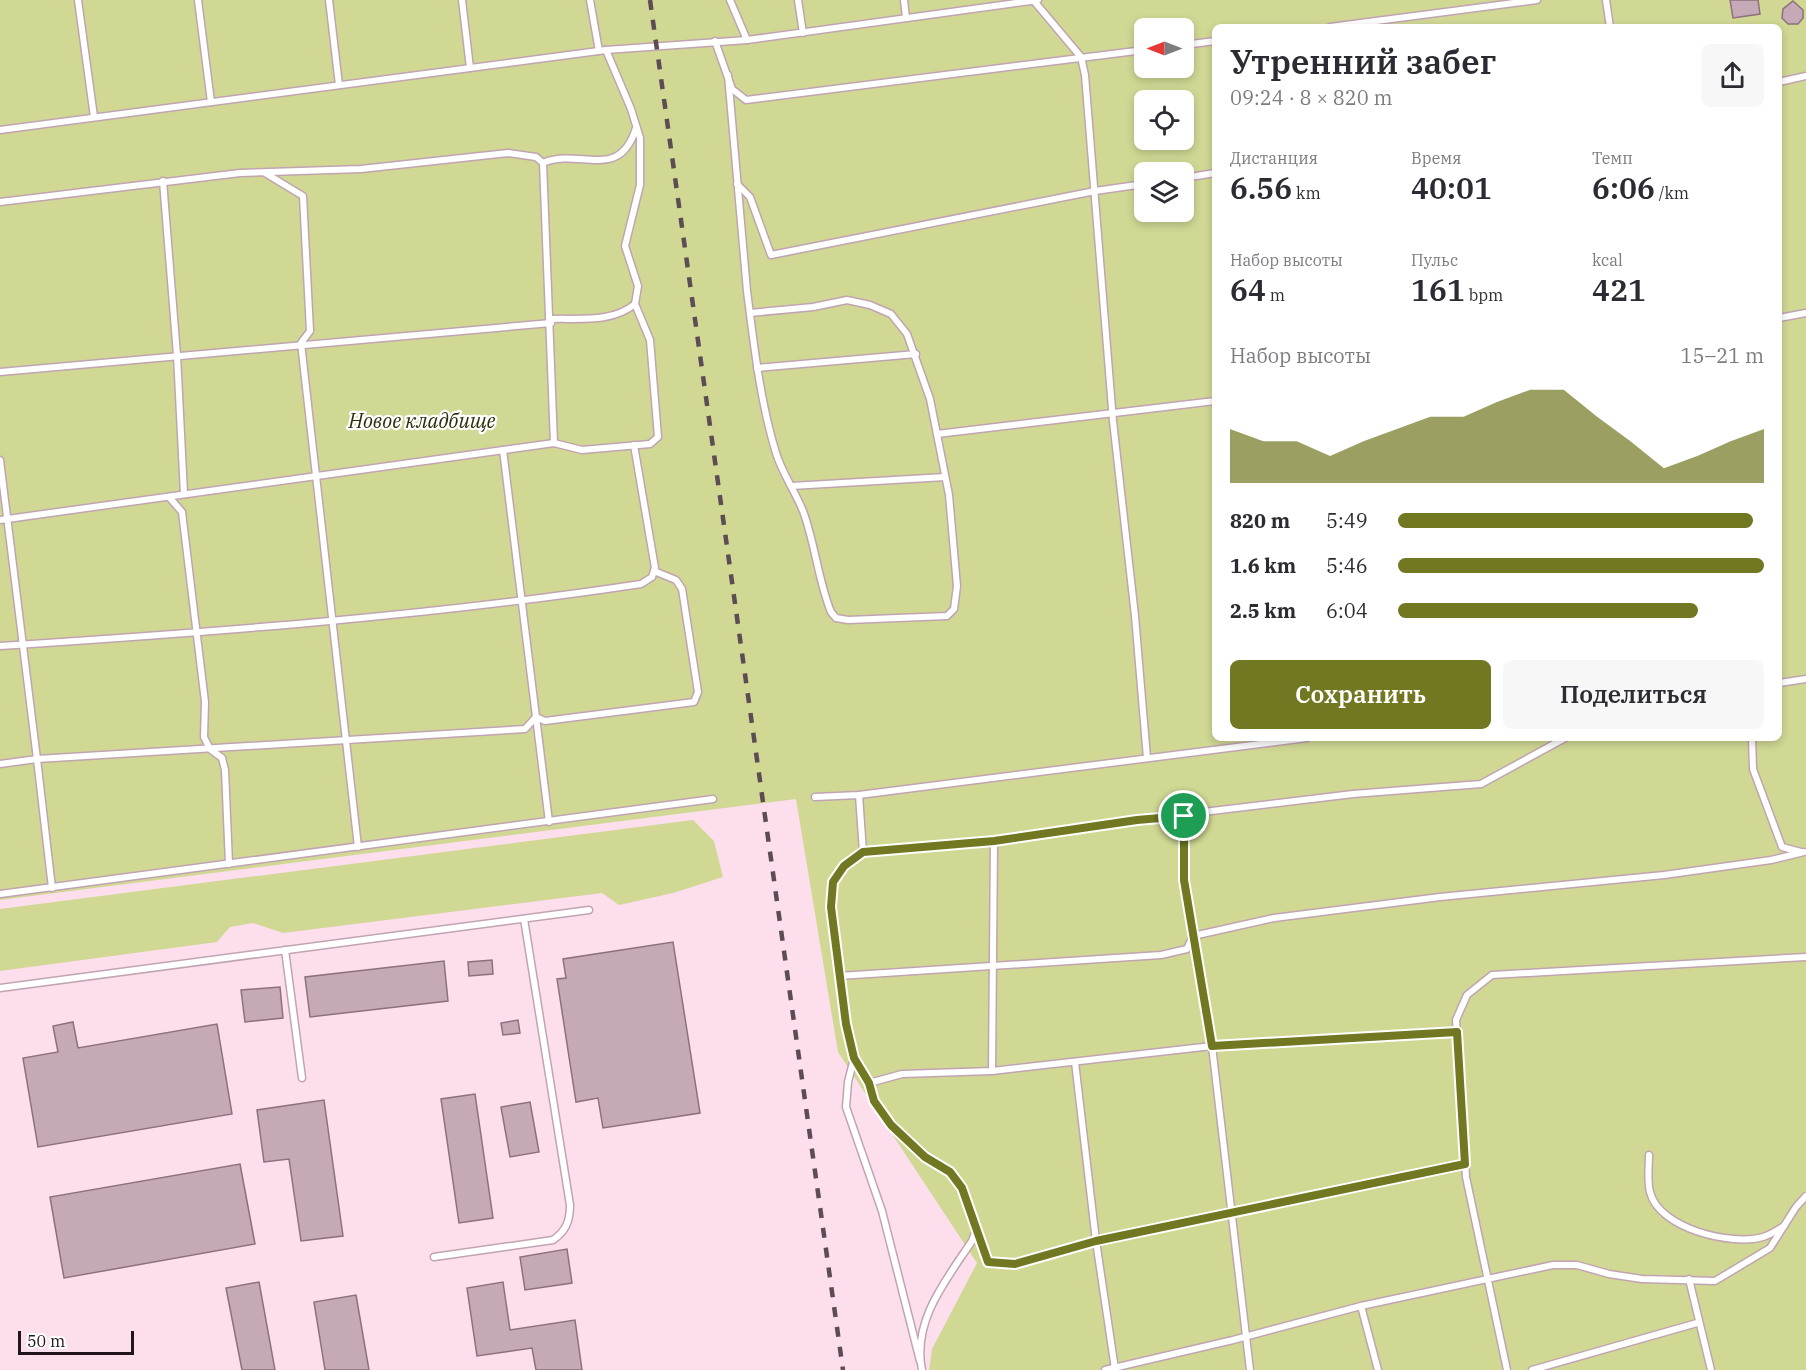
<!DOCTYPE html>
<html lang="ru">
<head>
<meta charset="utf-8">
<style>
  body { margin:0; font-family:"IBM Plex Serif",serif; background:#f7f7f7; color:#2b2b33; height:100vh; display:flex; flex-direction:column; font-size:22px; white-space:nowrap }
  * { box-sizing:border-box; margin:0 }
  p { font-size:20px; color:#7c7c81 }
  .icon { flex:none; width:33px; height:33px; fill:none; stroke:currentColor; stroke-width:2; stroke-linecap:round; stroke-linejoin:round }
  .map { position:relative; flex:1; overflow:hidden }
  .drawer { position:absolute; left:1212px; top:24px; width:570px; height:717px; display:flex; flex-direction:column; background:#fff; border-radius:9px; box-shadow:0 3px 9px #0003 }
  .drawer>* { flex:none }
  .needle { width:39px; rotate:270deg }
  .fabs { position:absolute; left:1134px; top:18px; display:grid; gap:12px }
  .fabs a { display:grid; place-items:center; width:60px; height:60px; border-radius:9px; background:#fff; box-shadow:0 3px 9px #0003; font-size:30px }
  .scale { position:absolute; left:18px; bottom:15px; width:116px; box-sizing:border-box; padding-left:6px; border:3px solid #1f151a; border-top:0; font-size:16px; line-height:21px; white-space:nowrap; color:#1f151a; -webkit-text-stroke:4px #fff; paint-order:stroke }
  .pin { position:absolute; display:grid; place-items:center; width:51px; height:51px; color:#fff; margin:-26px; border:3px solid #fff; border-radius:50%; box-shadow:0 2px 6px #0007 }
  .round { display:grid; place-items:center; flex:none; width:63px; height:63px; border-radius:9px; background:#f7f7f7 }
  .head { display:flex; align-items:center; justify-content:space-between; height:102px; padding:0 18px }
  h1 { font-size:33px; font-weight:600; line-height:45px }
  .metrics { display:grid; grid-template-columns:repeat(3,1fr); gap:9px; height:102px; padding:6px 18px }
  .metrics div { display:grid; align-content:center }
  .metrics b { font-size:30px; font-weight:600 }
  .metrics small { font-size:16px; font-weight:400 }
  .metrics p { font-size:16px }
  .chart { height:168px; padding:12px 18px }
  .chart p { display:flex; justify-content:space-between }
  .chart svg { width:100%; height:108px; margin-top:6px; fill:#727821; opacity:.7 }
  .action { display:flex; gap:12px; margin-top:auto; padding:12px 18px }
  .action a { flex:1; height:69px; border-radius:9px; background:#727821; color:#fff; font-size:24px; font-weight:600; line-height:69px; text-align:center }
  .action a+a { background:#f7f7f7; color:#2b2b33 }
  ul { padding:0 18px; list-style:none; font-size:20px }
  li { display:grid; grid-template-columns:96px 72px 1fr; align-items:center; height:45px }
  li i { height:15px; border-radius:8px; background:#727821 }
  .map>svg:first-child { display:block }
</style>
</head>
<body>
<div class="map">
<svg width="1806" height="1370" viewBox="0 0 1806 1370">
  <rect width="100%" height="100%" fill="#fddeec"/>
  <g fill="#d1d894" fill-rule="evenodd">
    <path d="M0,0H1806V1370H929L932,1349L977,1263L838,1052L796,799L0,900ZM1215,27H1779V738H1215ZM1144,28H1184V68H1144ZM1144,100H1184V140H1144ZM1144,172H1184V212H1144Z"/>
    <polygon points="693,820 714,841 723,877 673,893 619,905 602,893 283,933 253,923 230,927 217,942 0,971 0,909"/>
  </g>
  <g fill="#c6a9b6" stroke="#8c717d" stroke-width="1.5">
    <polygon points="1730,0 1758,0 1760,14 1733,18"/>
    <polygon points="1793,1 1803,10 1803,18 1798,24 1788,24 1782,18 1783,9"/>
    <polygon points="673,942 700,1113 603,1128 598,1098 576,1102 557,979 566,978 563,959"/>
    <polygon points="492,960 493,974 469,976 468,962"/>
    <polygon points="444,961 448,1001 310,1017 305,977"/>
    <polygon points="280,987 283,1018 245,1022 241,990"/>
    <polygon points="518,1020 520,1033 503,1035 501,1023"/>
    <polygon points="73,1022 78,1048 217,1024 232,1114 38,1147 23,1058 58,1052 53,1026"/>
    <polygon points="475,1094 493,1218 459,1223 441,1099"/>
    <polygon points="324,1100 343,1236 301,1241 289,1159 264,1162 257,1110"/>
    <polygon points="530,1102 539,1152 510,1157 501,1107"/>
    <polygon points="240,1164 255,1244 64,1278 50,1197"/>
    <polygon points="567,1249 572,1283 525,1290 520,1257"/>
    <polygon points="259,1282 275,1370 242,1370 226,1288"/>
    <polygon points="503,1282 510,1330 575,1320 582,1370 536,1370 532,1348 477,1356 467,1288"/>
    <polygon points="356,1295 369,1370 325,1370 314,1302"/>
  </g>
  <g fill="none" stroke-linecap="round" stroke-linejoin="round">
    <defs>
      <g id="lane">
        <polyline points="78,0 94,117"/>
        <polyline points="198,0 211,102"/>
        <polyline points="329,0 339,85"/>
        <polyline points="462,0 470,68"/>
        <polyline points="590,0 599,51"/>
        <polyline points="730,0 747,40"/>
        <polyline points="798,0 803,33"/>
        <polyline points="904,0 906,18"/>
        <polyline points="1606,0 1610,27"/>
        <polyline points="1034,1 1081,57 1085,75 1113,421 1135,616 1147,758"/>
        <polyline points="1330,27 1537,0"/>
        <polyline points="715,41 732,89 746,100 1144,50"/>
        <polyline points="1184,45 1215,41"/>
        <path d="M728,75L747,291C754,345 760,401 776,453C782,473 795,491 803,511C815,543 818,580 831,612L836,618L848,620L947,616L954,609L957,586L949,495L930,399L907,334L891,314L870,305L847,300L813,307L750,313"/>
        <polyline points="1779,82 1806,76"/>
        <polyline points="0,130 606,50 747,40 1038,0"/>
        <polyline points="543,163 554,443"/>
        <polyline points="265,173 303,196 310,331 301,343 358,847"/>
        <polyline points="1184,178 1215,173"/>
        <polyline points="163,181 177,355 184,494"/>
        <polyline points="737,184 750,197 771,255 1095,191 1144,184"/>
        <path d="M0,202L240,173L361,169L508,153L536,157L543,163C579,147 619,183 636,128"/>
        <polyline points="1779,318 1806,313"/>
        <path d="M551,319C579,318 612,323 635,304"/>
        <polyline points="757,368 916,354"/>
        <polyline points="0,372 551,323"/>
        <polyline points="937,434 1215,401"/>
        <polyline points="503,450 549,822"/>
        <polyline points="0,460 37,759 525,729 536,717 545,721 694,702 698,692 682,589 676,580 654,571"/>
        <polyline points="791,486 945,477"/>
        <polyline points="169,497 182,512 205,702 204,737 210,749 222,758 225,770 229,864"/>
        <polyline points="0,520 554,443 582,450 650,444 658,437 650,340 635,304 638,286 625,246 640,185 640,138 631,109 606,50"/>
        <path d="M0,646C215,632 429,616 641,584L652,577L655,568L634,445"/>
        <polyline points="1779,683 1806,679"/>
        <polyline points="1752,738 1753,769 1782,847 1801,852"/>
        <polyline points="0,764 37,759 52,888"/>
        <polyline points="859,795 863,852 844,866 833,882 831,907 846,1024 854,1058 869,1083 874,1101 891,1125 925,1157 950,1172 962,1188 988,1262 1015,1264 1096,1241 1075,1062"/>
        <polyline points="815,797 859,795 1307,738"/>
        <polyline points="1184,816 1184,880 1212,1046 1250,1370"/>
        <polyline points="863,852 994,841 1137,820 1353,794 1481,784 1565,738"/>
        <polyline points="0,894 713,799"/>
        <polyline points="285,950 302,1078"/>
        <polyline points="839,976 1161,955 1187,949 1193,936 1274,918 1440,897 1664,875 1771,860 1804,852"/>
        <polyline points="0,988 589,910"/>
        <polyline points="854,1058 848,1082 846,1107 882,1211 920,1361"/>
        <polyline points="992,1071 994,841"/>
        <polyline points="869,1083 902,1074 992,1071 1212,1046 1457,1031"/>
        <path d="M1649,1155C1649,1166 1647,1181 1650,1192C1659,1229 1732,1246 1763,1237C1770,1235 1778,1230 1784,1226"/>
        <path d="M434,1257L553,1240C566,1231 570,1221 570,1205L524,919"/>
        <polyline points="1689,1279 1711,1370"/>
        <polyline points="1361,1306 1378,1370"/>
        <polyline points="1115,1369 1096,1241 1465,1164"/>
        <path d="M922,1370C912,1321 946,1280 972,1241L976,1230"/>
        <polyline points="1105,1370 1233,1340 1361,1306 1553,1265 1577,1265 1609,1274 1642,1279 1715,1281 1770,1248 1796,1207 1806,1196"/>
        <polyline points="1507,1370 1466,1177 1456,1020 1467,995 1492,975 1806,957"/>
        <polyline points="1532,1370 1697,1323"/>
      </g>
    </defs>
    <use href="#lane" stroke="#c1a4b1" stroke-width="9"/>
    <use href="#lane" stroke="#fff" stroke-width="6"/>
    <polyline stroke="#5c4c53" stroke-width="4.5" stroke-dasharray="10 10" stroke-linecap="butt" points="650,0 843,1370"/>
  </g>
  <g fill="none" stroke-linecap="round" stroke-linejoin="round">
    <defs>
      <polygon id="route" points="1184,816 1184,880 1212,1046 1457,1032 1465,1164 1096,1241 1015,1264 988,1262 962,1188 950,1172 925,1157 891,1125 874,1101 869,1083 854,1058 846,1024 831,907 833,882 844,866 863,852 994,841 1137,820"/>
    </defs>
    <use href="#route" stroke="#fff" stroke-width="12"/>
    <use href="#route" stroke="#727821" stroke-width="8"/>
  </g>
  <g text-anchor="middle" stroke-width="4.5" stroke-linejoin="round" paint-order="stroke">
    <g font-size="20" font-style="italic" fill="#2d2f0b" stroke="#fff">
      <text x="422" y="428">Новое кладбище</text>
    </g>
  </g>
</svg>
<div class="fabs">
<a><svg class="needle" viewBox="-14 -14 28 28"><path d="M0-13l5 13h-10z" fill="#e53935"/><path d="M0 13l5-13h-10z" fill="#7c7c81"/></svg></a>
<a><svg class="icon" aria-label="locate" viewBox="0 0 24 24"><circle cx="12" cy="12" r="6"/><path d="M12 2v4M12 18v4M2 12h4M18 12h4"/></svg></a>
<a><svg class="icon" aria-label="layers" viewBox="0 0 24 24"><path d="M12 4l9 5-9 5-9-5zM3 14l9 5 9-5"/></svg></a>
</div>
<div class="scale">50 m</div>
<div class="pin" style="left:1184px;top:816px;background:#1e9e55"><svg class="icon" aria-label="arrive" viewBox="0 0 24 24"><path d="M6 21V4h12l-3 4 3 4H6"/></svg></div>
<section class="drawer">
<div class="head"><div><h1>Утренний забег</h1><p>09:24 · 8 × 820 m</p></div><a class="round"><svg class="icon" aria-label="share" viewBox="0 0 24 24"><path d="M12 15V3M7 8l5-5 5 5M5 13v7h14v-7"/></svg></a></div>
<div class="metrics">
<div><p>Дистанция</p><b>6.56<small> km</small></b></div>
<div><p>Время</p><b>40:01</b></div>
<div><p>Темп</p><b>6:06<small> /km</small></b></div>
</div>
<div class="metrics">
<div><p>Набор высоты</p><b>64<small> m</small></b></div>
<div><p>Пульс</p><b>161<small> bpm</small></b></div>
<div><p>kcal</p><b>421</b></div>
</div>
<div class="chart"><p><span>Набор высоты</span>15–21 m</p>
<svg viewBox="0 0 160 44" preserveAspectRatio="none"><path d="M0 44V22L10 27L20 27L30 33L40 27L50 22L60 17L70 17L80 11L90 6L100 6L110 17L120 27L130 38L140 33L150 27L160 22V44z"/></svg>
</div>
<ul>
<li><b>820 m</b>5:49<i style="width:97%"></i></li>
<li><b>1.6 km</b>5:46<i style="width:100%"></i></li>
<li><b>2.5 km</b>6:04<i style="width:82%"></i></li>
</ul>
<div class="action"><a>Сохранить</a><a>Поделиться</a></div>
</section>
</div>
</body>
</html>
